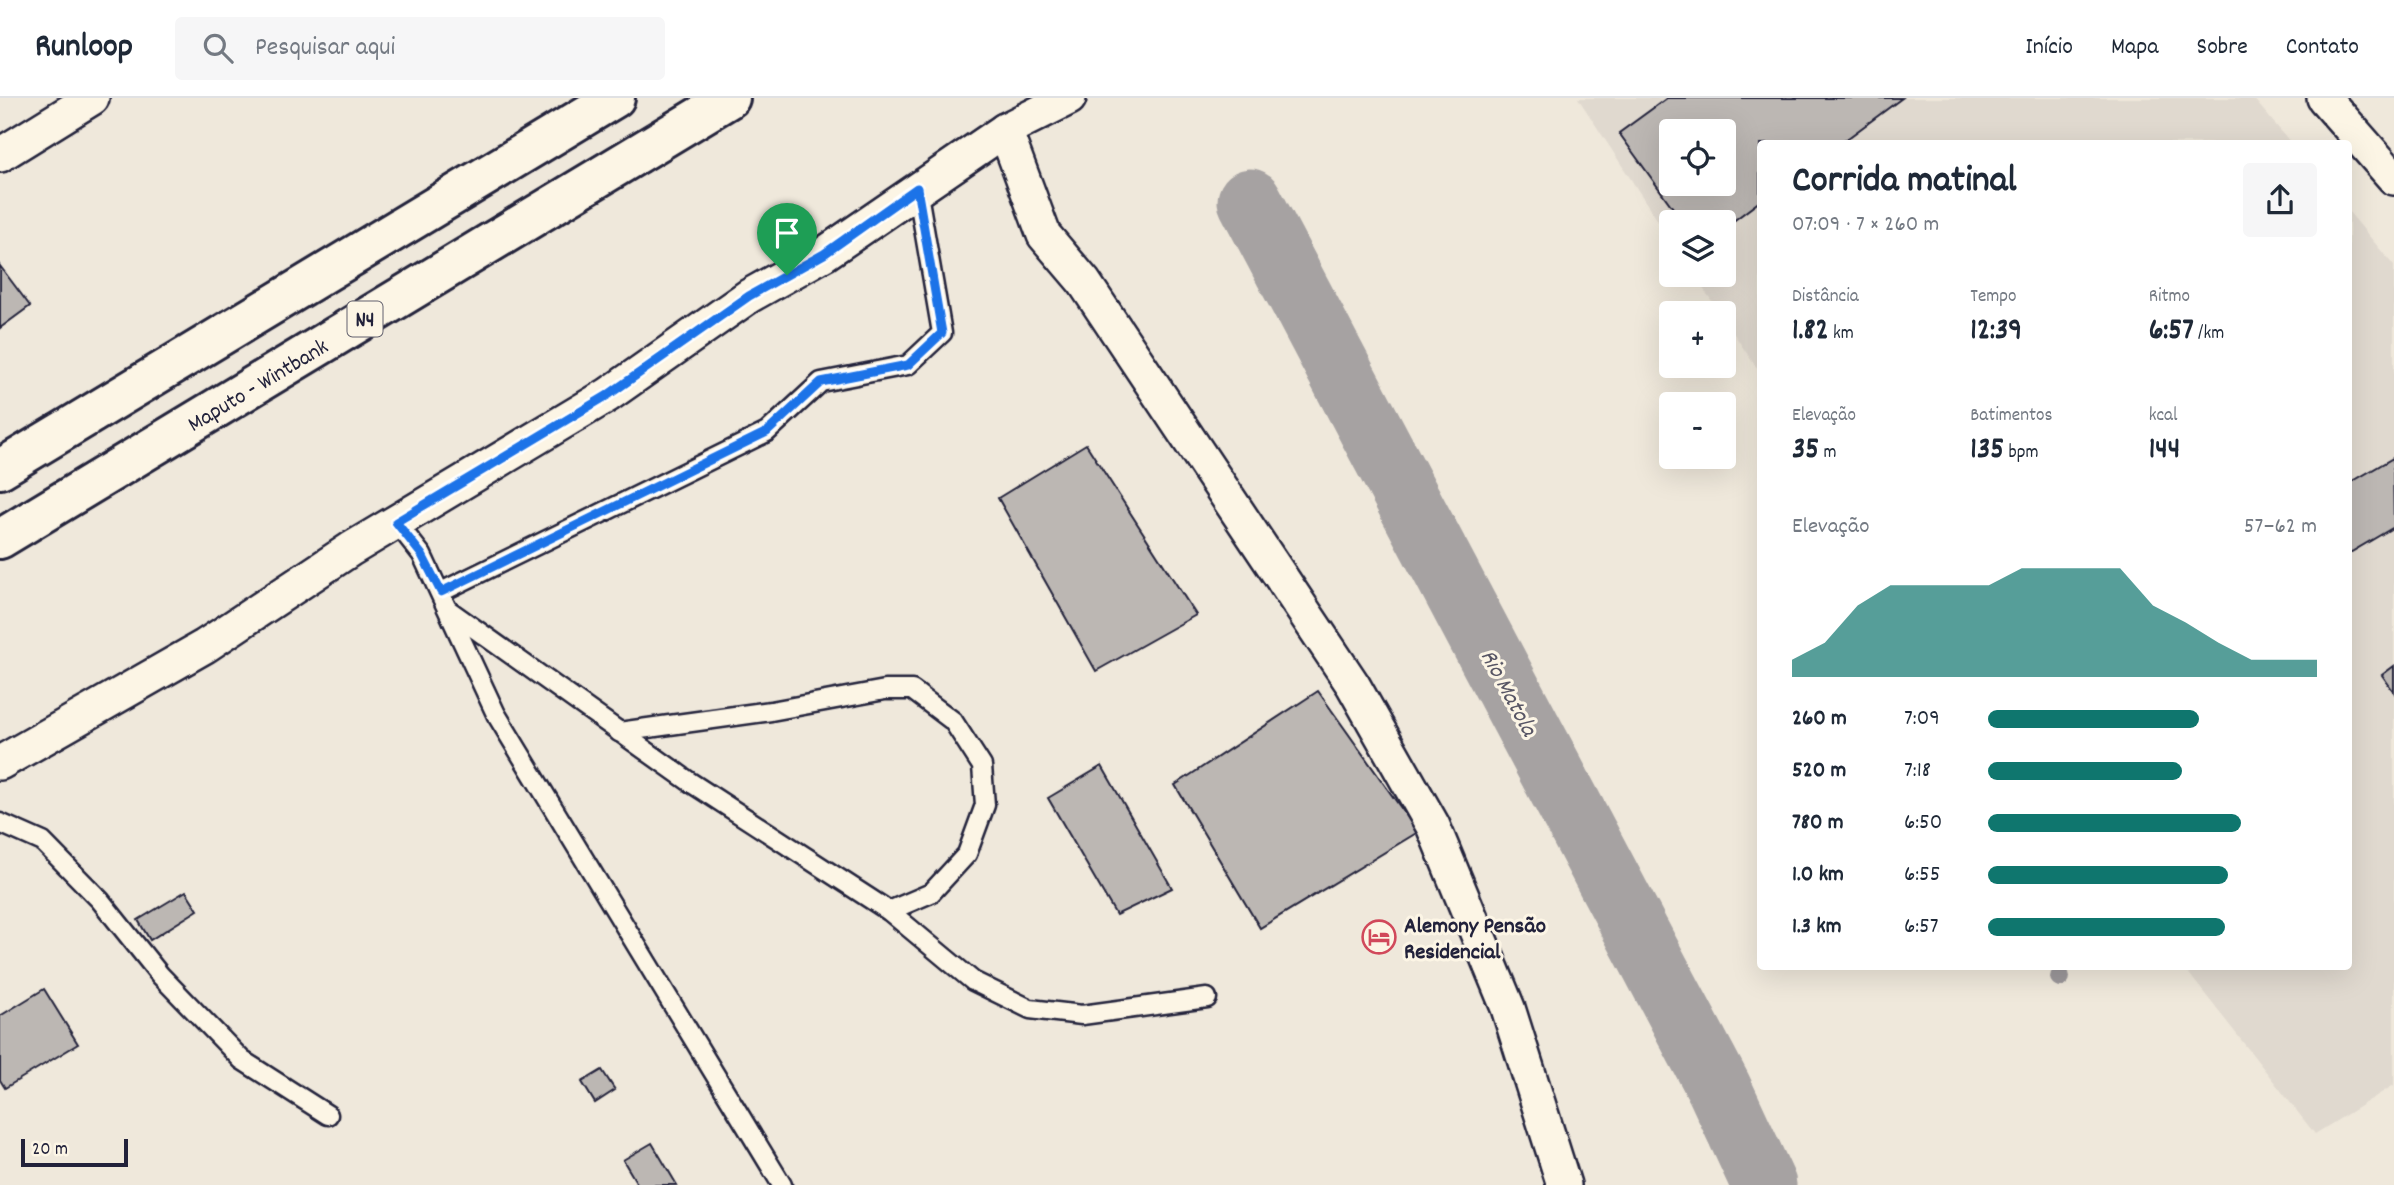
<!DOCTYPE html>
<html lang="pt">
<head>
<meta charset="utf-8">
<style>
  body { margin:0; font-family:Dekko,sans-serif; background:#f6f6f7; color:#1f2937; height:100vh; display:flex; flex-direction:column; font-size:26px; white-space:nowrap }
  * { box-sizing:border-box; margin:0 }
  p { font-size:23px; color:#747a83 }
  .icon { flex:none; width:38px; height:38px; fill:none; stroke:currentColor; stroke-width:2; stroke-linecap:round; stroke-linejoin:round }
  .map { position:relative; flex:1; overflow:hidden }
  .drawer { position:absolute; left:1757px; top:42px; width:595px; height:830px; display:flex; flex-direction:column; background:#fff; border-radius:7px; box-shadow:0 7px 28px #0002 }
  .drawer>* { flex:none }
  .buttons { position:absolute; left:1659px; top:21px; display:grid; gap:14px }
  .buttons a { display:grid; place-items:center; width:77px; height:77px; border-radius:7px; background:#fff; box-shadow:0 7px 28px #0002; font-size:35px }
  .scale { position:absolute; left:21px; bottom:18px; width:107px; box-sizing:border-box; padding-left:7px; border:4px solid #22223b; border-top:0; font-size:19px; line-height:24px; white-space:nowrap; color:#22223b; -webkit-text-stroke:5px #fcf5e5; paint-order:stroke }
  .pin { position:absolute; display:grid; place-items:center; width:60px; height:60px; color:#fff; margin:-72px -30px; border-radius:50% 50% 50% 0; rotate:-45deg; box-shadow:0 0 7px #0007 }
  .pin .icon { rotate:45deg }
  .round { display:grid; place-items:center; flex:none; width:74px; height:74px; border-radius:7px; background:#f6f6f7 }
  .summary { display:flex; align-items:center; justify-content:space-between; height:119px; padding:0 35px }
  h1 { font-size:38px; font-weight:700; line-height:52px }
  .metrics { display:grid; grid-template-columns:repeat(3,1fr); gap:10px; height:119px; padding:7px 35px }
  .metrics div { display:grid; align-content:center }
  .metrics b { font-size:30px; font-weight:700 }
  .metrics small { font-size:19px; font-weight:400 }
  .metrics p { font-size:19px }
  .chart { height:196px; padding:14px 35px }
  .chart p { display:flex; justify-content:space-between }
  .chart svg { width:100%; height:126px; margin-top:7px; fill:#0f766e; opacity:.7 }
  ul { padding:0 35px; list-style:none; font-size:23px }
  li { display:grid; grid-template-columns:112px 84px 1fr; align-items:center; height:52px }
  li i { height:18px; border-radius:9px; background:#0f766e }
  header { display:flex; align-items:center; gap:42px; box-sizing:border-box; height:98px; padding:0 35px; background:#fff; border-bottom:2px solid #e0e1e3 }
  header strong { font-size:33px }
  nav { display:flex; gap:38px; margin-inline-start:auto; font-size:24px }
  .search { width:490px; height:63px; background:#f6f6f7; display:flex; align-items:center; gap:18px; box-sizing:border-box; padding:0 24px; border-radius:7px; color:#747a83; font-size:26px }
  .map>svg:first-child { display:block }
</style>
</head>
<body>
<header>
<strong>Runloop</strong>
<div class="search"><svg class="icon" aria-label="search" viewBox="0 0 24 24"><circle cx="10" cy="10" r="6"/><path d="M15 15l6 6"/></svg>Pesquisar aqui</div>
<nav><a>Início</a><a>Mapa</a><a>Sobre</a><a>Contato</a></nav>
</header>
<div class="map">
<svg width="2394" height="1087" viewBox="0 0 2394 1087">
  <rect width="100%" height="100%" fill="#efe8db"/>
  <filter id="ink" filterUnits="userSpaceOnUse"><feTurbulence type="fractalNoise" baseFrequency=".0143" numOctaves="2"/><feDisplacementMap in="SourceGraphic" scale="14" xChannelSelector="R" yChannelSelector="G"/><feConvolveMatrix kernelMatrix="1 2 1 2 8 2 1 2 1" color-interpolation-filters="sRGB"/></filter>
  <g filter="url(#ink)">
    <g fill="#e0d9cf" fill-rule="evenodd">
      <path d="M1578,0H2253L2291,45L1760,46V275L1724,221V215H1720L1694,177H1724V124H1671V143ZM1671,33H1724V86H1671Z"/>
      <polygon points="2349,114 2394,168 2394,987 2315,1036 2183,868 2348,868"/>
    </g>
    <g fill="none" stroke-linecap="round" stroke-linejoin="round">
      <polyline stroke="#a6a2a2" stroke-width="65" points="1250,103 1719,990 1764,1087"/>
    </g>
    <g fill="#bcb7b3" stroke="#22223b" stroke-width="2" fill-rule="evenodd">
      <path d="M1667,0H1902L1840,46H1760V103L1724,130V124H1683L1619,35ZM1671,33H1724V86H1671Z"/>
      <polygon points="0,168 30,208 0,230"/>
      <polygon points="1086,346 1196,517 1096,573 998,400"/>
      <polygon points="2393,360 2394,429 2348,456 2348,386"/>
      <polygon points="2394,568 2394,594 2382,577"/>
      <polygon points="1318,593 1418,734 1260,830 1175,687"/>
      <polygon points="1102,668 1172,790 1116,817 1048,700"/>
      <polygon points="186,793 198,812 150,842 138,822"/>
      <polygon points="44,891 78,946 5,990 0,982 0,918"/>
      <polygon points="602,972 615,992 595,1005 582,984"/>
      <polygon points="652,1045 677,1087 638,1087 623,1062"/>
    </g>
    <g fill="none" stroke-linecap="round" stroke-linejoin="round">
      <defs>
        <g id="lane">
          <polyline points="396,424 422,457 496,616 782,1087"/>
          <polyline points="441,494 767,334 821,284 908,267 942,235 917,90"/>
          <polyline points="450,513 690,684 889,813 973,883 1030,911 1082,917 1207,900"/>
          <polyline points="619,634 771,613 885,592 912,592 953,623 982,668 985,707 967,756 931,795 889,813"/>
          <polyline points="0,725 43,744 100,802 160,877 242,962 328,1017"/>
        </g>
        <g id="street">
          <polyline points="2324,0 2394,80"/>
          <polyline points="1005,32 1069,0"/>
          <polyline points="0,57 92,0"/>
          <polyline points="0,665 205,548 351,451 608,297 749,198 824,156 1005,32 1044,137 1084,184 1353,587 1433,728 1508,910 1564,1087"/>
        </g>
        <g id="highway">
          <polyline points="0,371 615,0"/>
          <polyline points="0,441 730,0"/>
        </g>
      </defs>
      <use href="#lane" stroke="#22223b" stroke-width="23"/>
      <use href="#street" stroke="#22223b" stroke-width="38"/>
      <use href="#highway" stroke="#22223b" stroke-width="44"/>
      <use href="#lane" stroke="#fcf5e5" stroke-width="18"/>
      <use href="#street" stroke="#fcf5e5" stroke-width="33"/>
      <use href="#highway" stroke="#fcf5e5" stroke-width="38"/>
    </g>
    <circle fill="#9b979a" cx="2060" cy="879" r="10"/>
  </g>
  <g fill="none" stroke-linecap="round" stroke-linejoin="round" filter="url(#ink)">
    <defs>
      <polygon id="route" points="917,90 942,235 908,267 821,284 767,334 441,494 422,457 396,424 608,297 749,198 824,156"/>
    </defs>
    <use href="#route" stroke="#fff" stroke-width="14"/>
    <use href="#route" stroke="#1a73e8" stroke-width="9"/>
  </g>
  <defs>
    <symbol id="hotel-ring" viewBox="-11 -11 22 22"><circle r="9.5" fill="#fcf5e5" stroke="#d1495b" stroke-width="1.5"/><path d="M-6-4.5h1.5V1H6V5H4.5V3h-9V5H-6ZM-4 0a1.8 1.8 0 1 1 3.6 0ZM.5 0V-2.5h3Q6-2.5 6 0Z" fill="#d1495b"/></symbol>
  </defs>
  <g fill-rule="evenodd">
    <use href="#hotel-ring" x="1360" y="820" width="38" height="38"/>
  </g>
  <g text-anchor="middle" stroke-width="6" stroke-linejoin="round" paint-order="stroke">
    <rect fill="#fcf5e5" stroke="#63616e" stroke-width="2" x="347.5" y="203.5" width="35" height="35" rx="5"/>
    <g font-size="21" font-weight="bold" fill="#22223b">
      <text x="365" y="228">N4</text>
    </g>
    <g font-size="23" fill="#22223b" stroke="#fcf5e5">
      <text transform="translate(257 286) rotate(-31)" y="8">Maputo - Wintbank</text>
    </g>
    <g font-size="23" font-weight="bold" fill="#22223b" stroke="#fcf5e5" text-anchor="start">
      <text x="1404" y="834">Alemony Pensão<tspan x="1404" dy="26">Residencial</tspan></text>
    </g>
    <g font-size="24" font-style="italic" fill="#575564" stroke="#fcf5e5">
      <text transform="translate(1510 594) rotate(62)" y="8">Rio Matola</text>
    </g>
  </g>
</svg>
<div class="buttons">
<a><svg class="icon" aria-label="locate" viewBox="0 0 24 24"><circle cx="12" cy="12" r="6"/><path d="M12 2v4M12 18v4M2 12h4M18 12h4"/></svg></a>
<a><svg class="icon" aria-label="layers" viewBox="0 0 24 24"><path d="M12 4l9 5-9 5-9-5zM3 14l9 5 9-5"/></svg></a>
<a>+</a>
<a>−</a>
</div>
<div class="scale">20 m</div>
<div class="pin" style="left:787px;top:177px;background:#1e9e55"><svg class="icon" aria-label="arrive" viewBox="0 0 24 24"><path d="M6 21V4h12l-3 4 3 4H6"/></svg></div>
<section class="drawer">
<div class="summary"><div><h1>Corrida matinal</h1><p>07:09 · 7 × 260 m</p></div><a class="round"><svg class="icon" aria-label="share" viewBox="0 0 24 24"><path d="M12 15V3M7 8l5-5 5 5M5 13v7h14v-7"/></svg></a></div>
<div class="metrics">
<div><p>Distância</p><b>1.82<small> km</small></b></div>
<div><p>Tempo</p><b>12:39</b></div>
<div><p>Ritmo</p><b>6:57<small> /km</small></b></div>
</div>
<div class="metrics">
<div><p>Elevação</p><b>35<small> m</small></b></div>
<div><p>Batimentos</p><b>135<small> bpm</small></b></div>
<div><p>kcal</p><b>144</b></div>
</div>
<div class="chart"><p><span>Elevação</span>57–62 m</p>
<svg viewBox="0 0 160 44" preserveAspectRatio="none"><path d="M0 44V38L10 32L20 19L30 12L40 12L50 12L60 12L70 6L80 6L90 6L100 6L110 19L120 25L130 32L140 38L150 38L160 38V44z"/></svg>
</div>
<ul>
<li><b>260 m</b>7:09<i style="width:64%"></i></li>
<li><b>520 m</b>7:18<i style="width:59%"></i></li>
<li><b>780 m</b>6:50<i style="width:77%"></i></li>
<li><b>1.0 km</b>6:55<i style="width:73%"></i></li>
<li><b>1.3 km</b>6:57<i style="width:72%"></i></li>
</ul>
</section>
</div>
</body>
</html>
